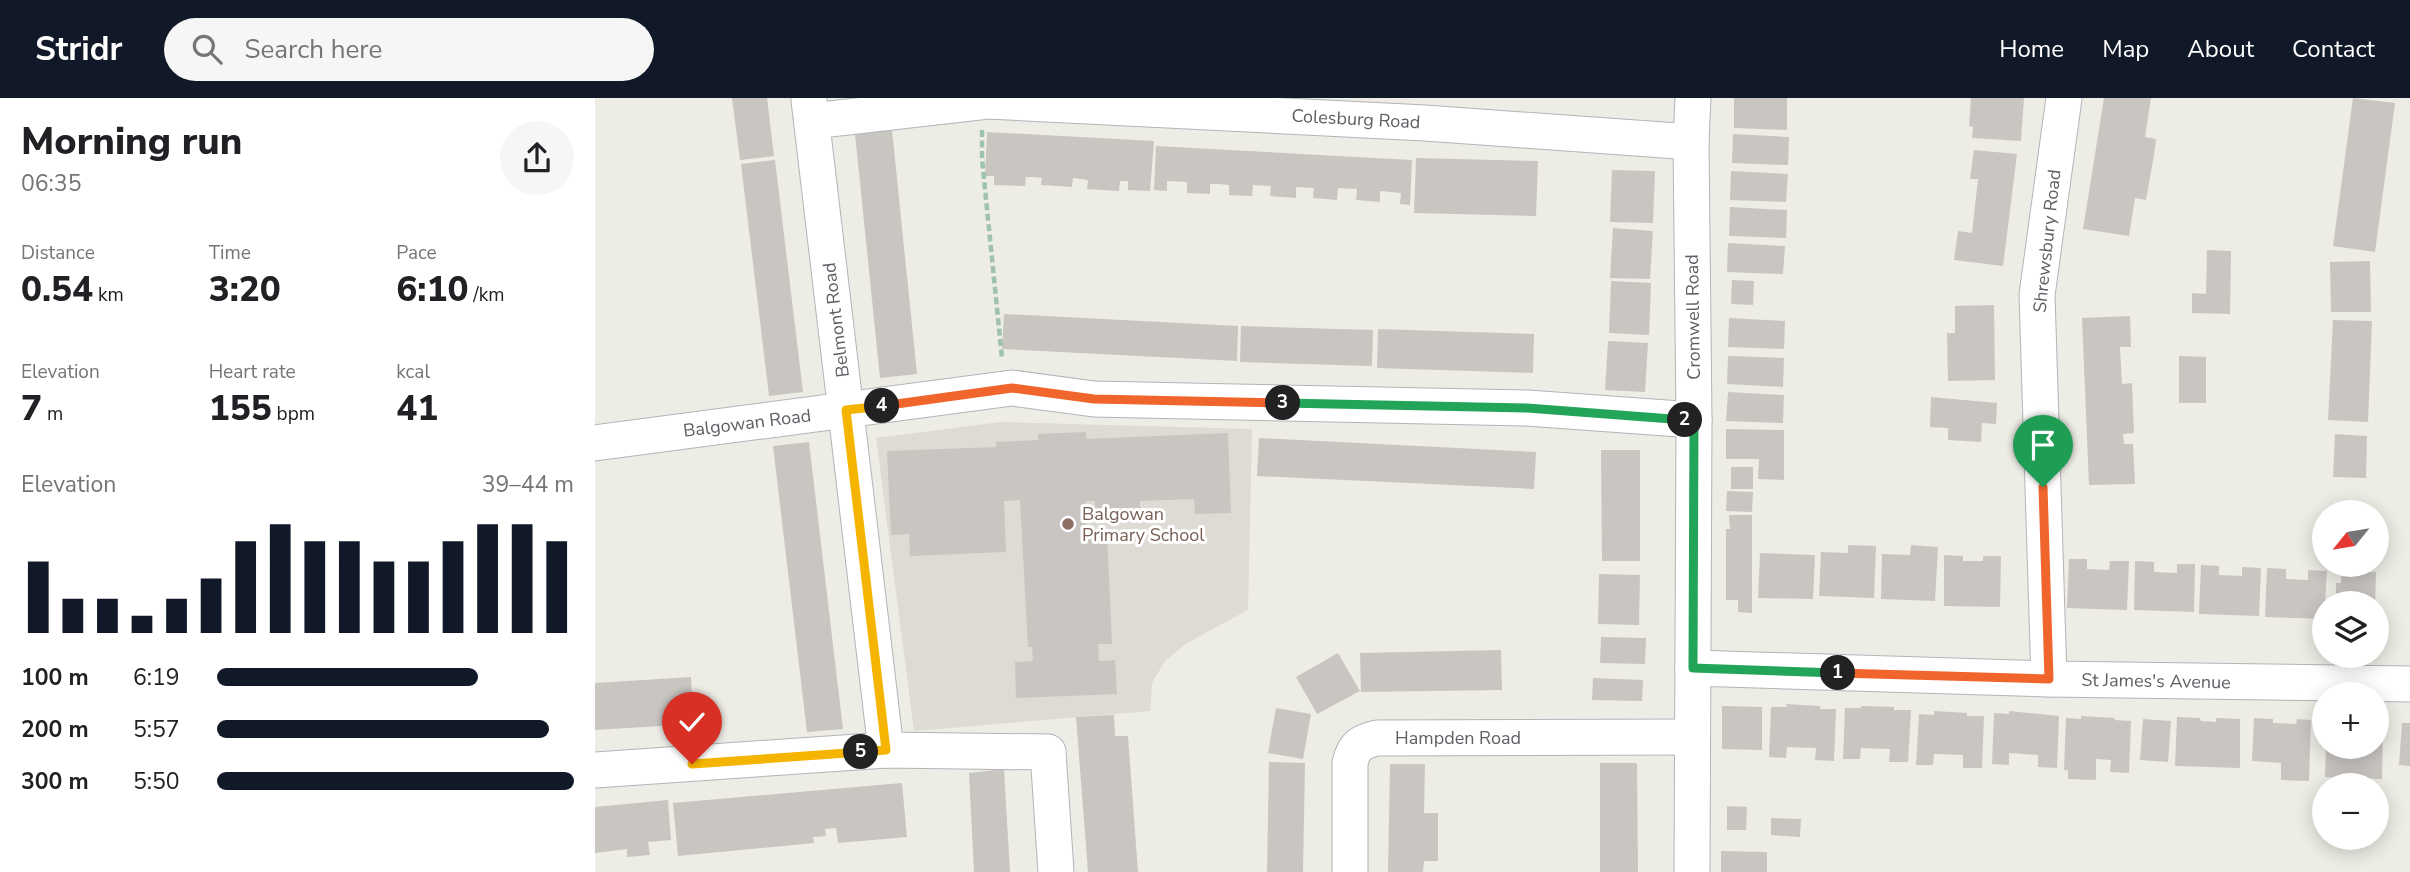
<!DOCTYPE html>
<html lang="en">
<head>
<meta charset="utf-8">
<style>
  body { margin:0; font-family:"Nunito Sans",sans-serif; background:#f6f6f6; color:#202124; height:100vh; display:flex; flex-direction:column; font-size:26px; white-space:nowrap }
  * { box-sizing:border-box; margin:0 }
  p { font-size:23px; color:#757577 }
  .icon { flex:none; width:38px; height:38px; fill:none; stroke:currentColor; stroke-width:2; stroke-linecap:round; stroke-linejoin:round }
  .map { position:relative; flex:1; overflow:hidden }
  .drawer { display:flex; flex-direction:column; background:#fff; width:595px }
  .drawer>* { flex:none }
  .needle { width:46px; rotate:240deg }
  .fabs { position:absolute; left:1717px; top:402px; display:grid; gap:14px }
  .fabs a { display:grid; place-items:center; width:77px; height:77px; border-radius:50%; background:#fff; box-shadow:0 4px 18px #0003; font-size:35px }
  .pin { position:absolute; display:grid; place-items:center; width:60px; height:60px; color:#fff; margin:-72px -30px; border-radius:50% 50% 50% 0; rotate:-45deg; box-shadow:0 0 7px #0007 }
  .pin .icon { rotate:45deg }
  .km { position:absolute; width:35px; height:35px; margin:-18px; border-radius:50%; background:#222; color:#fff; font-size:19px; line-height:35px; text-align:center }
  .round { display:grid; place-items:center; flex:none; width:74px; height:74px; border-radius:37px; background:#f6f6f6 }
  .overview { display:flex; align-items:center; justify-content:space-between; height:119px; padding:0 21px }
  h1 { font-size:38px; font-weight:800; line-height:52px }
  .metrics { display:grid; grid-template-columns:repeat(3,1fr); gap:10px; height:119px; padding:7px 21px }
  .metrics div { display:grid; align-content:center }
  .metrics b { font-size:35px; font-weight:800 }
  .metrics small { font-size:19px; font-weight:400 }
  .metrics p { font-size:19px }
  .chart { height:196px; padding:14px 21px }
  .chart p { display:flex; justify-content:space-between }
  .chart svg { width:100%; height:126px; margin-top:7px; stroke:#111827; stroke-width:6 }
  ul { padding:0 21px; list-style:none; font-size:23px }
  li { display:grid; grid-template-columns:112px 84px 1fr; align-items:center; height:52px }
  li i { height:18px; border-radius:9px; background:#111827 }
  header { display:flex; align-items:center; gap:42px; box-sizing:border-box; height:98px; padding:0 35px; background:#111827; color:#fff }
  header strong { font-size:33px }
  nav { display:flex; gap:38px; margin-inline-start:auto; font-size:24px }
  .search { width:490px; height:63px; background:#f6f6f6; display:flex; align-items:center; gap:18px; box-sizing:border-box; padding:0 24px; border-radius:38px; color:#757577; font-size:26px }
  main { display:flex; flex:1; min-height:0 }
  .map>svg:first-child { display:block }
</style>
</head>
<body>
<header>
<strong>Stridr</strong>
<div class="search"><svg class="icon" aria-label="search" viewBox="0 0 24 24"><circle cx="10" cy="10" r="6"/><path d="M15 15l6 6"/></svg>Search here</div>
<nav><a>Home</a><a>Map</a><a>About</a><a>Contact</a></nav>
</header>
<main>
<section class="drawer">
<div class="overview"><div><h1>Morning run</h1><p>06:35</p></div><a class="round"><svg class="icon" aria-label="share" viewBox="0 0 24 24"><path d="M12 15V3M7 8l5-5 5 5M5 13v7h14v-7"/></svg></a></div>
<div class="metrics">
<div><p>Distance</p><b>0.54<small> km</small></b></div>
<div><p>Time</p><b>3:20</b></div>
<div><p>Pace</p><b>6:10<small> /km</small></b></div>
</div>
<div class="metrics">
<div><p>Elevation</p><b>7<small> m</small></b></div>
<div><p>Heart rate</p><b>155<small> bpm</small></b></div>
<div><p>kcal</p><b>41</b></div>
</div>
<div class="chart"><p><span>Elevation</span>39–44 m</p>
<svg viewBox="0 0 160 44" preserveAspectRatio="none"><path d="M5 44V19M15 44V32M25 44V32M35 44V38M45 44V32M55 44V25M65 44V12M75 44V6M85 44V12M95 44V12M105 44V19M115 44V19M125 44V12M135 44V6M145 44V6M155 44V12"/></svg>
</div>
<ul>
<li><b>100 m</b>6:19<i style="width:73%"></i></li>
<li><b>200 m</b>5:57<i style="width:93%"></i></li>
<li><b>300 m</b>5:50<i style="width:100%"></i></li>
</ul>
</section>
<div class="map">
<svg width="1815" height="774" viewBox="0 0 1815 774">
  <rect width="100%" height="100%" fill="#edece5"/>
  <polygon fill="#dddbd3" points="406,324 657,331 653,512 592,545 570,563 557,585 555,613 319,633 281,340"/>
  <g fill="#c9c6c2">
    <polygon points="137,0 172,0 179,58 145,62"/>
    <polygon points="1139,0 1192,0 1192,32 1139,30"/>
    <polygon points="1376,0 1429,0 1426,43 1377,40 1378,29 1374,28"/>
    <polygon points="1509,0 1556,0 1550,39 1561,41 1559,57 1551,102 1540,100 1534,138 1488,131"/>
    <polygon points="1758,0 1800,5 1780,154 1738,148"/>
    <polygon points="297,32 322,276 285,280 260,36"/>
    <polygon points="392,34 559,43 555,93 533,92 533,83 525,83 524,93 492,91 493,82 478,80 477,89 446,87 447,80 438,79 431,79 430,88 399,87 399,78 390,78"/>
    <polygon points="1138,36 1194,39 1193,67 1137,65"/>
    <polygon points="561,48 817,62 815,107 805,106 806,95 785,93 785,104 761,102 762,91 743,90 742,102 718,100 719,90 701,89 701,100 675,98 676,88 658,87 657,98 634,97 634,87 623,86 615,86 615,96 592,95 592,84 572,83 572,93 559,92"/>
    <polygon points="1379,52 1422,56 1408,168 1359,162 1363,133 1377,135 1383,81 1375,81"/>
    <polygon points="821,60 943,63 941,118 819,115"/>
    <polygon points="180,62 208,294 174,298 146,66"/>
    <polygon points="1017,72 1060,73 1058,125 1015,124"/>
    <polygon points="1136,73 1193,76 1191,104 1135,102"/>
    <polygon points="1135,109 1192,112 1191,140 1134,138"/>
    <polygon points="1018,130 1058,133 1055,181 1015,180"/>
    <polygon points="1133,145 1190,148 1188,176 1132,174"/>
    <polygon points="1612,152 1636,153 1635,216 1597,215 1597,195 1611,196"/>
    <polygon points="1775,163 1776,214 1736,214 1735,164"/>
    <polygon points="1137,182 1159,183 1158,207 1136,206"/>
    <polygon points="1016,183 1056,185 1054,237 1014,235"/>
    <polygon points="1399,207 1400,282 1353,283 1352,235 1360,235 1360,208"/>
    <polygon points="409,216 643,228 642,263 407,251"/>
    <polygon points="1535,218 1536,249 1525,249 1527,286 1537,285 1539,335 1528,336 1529,346 1538,346 1540,386 1494,387 1487,220"/>
    <polygon points="1134,220 1190,223 1189,251 1133,249"/>
    <polygon points="1738,222 1777,223 1773,324 1733,322"/>
    <polygon points="646,228 778,232 777,268 645,264"/>
    <polygon points="783,231 939,236 938,275 782,270"/>
    <polygon points="1013,243 1053,245 1050,294 1010,292"/>
    <polygon points="1133,258 1189,260 1188,289 1132,286"/>
    <polygon points="1584,258 1611,259 1611,305 1584,305"/>
    <polygon points="1133,294 1189,297 1188,325 1131,323"/>
    <polygon points="1336,299 1402,305 1401,326 1387,325 1386,344 1353,342 1353,330 1335,329"/>
    <polygon points="1131,331 1189,332 1189,382 1163,381 1164,361 1131,361"/>
    <polygon points="491,334 491,341 633,335 636,415 600,416 599,401 545,403 545,410 500,412 500,403 490,403 492,435 512,434 517,546 503,546 504,563 520,562 522,596 421,600 420,564 438,563 437,549 433,549 425,402 409,403 411,454 315,458 314,436 296,437 292,353 401,349 401,344 443,342 443,336"/>
    <polygon points="1740,336 1772,338 1771,380 1738,379"/>
    <polygon points="664,340 941,354 939,391 662,378"/>
    <polygon points="214,344 248,631 212,634 178,348"/>
    <polygon points="1006,352 1045,352 1045,463 1007,463"/>
    <rect x="1136" y="369" width="22" height="22"/>
    <polygon points="1132,393 1158,394 1157,414 1131,413"/>
    <polygon points="1134,417 1157,417 1157,515 1143,514 1143,502 1131,502 1131,431 1135,431"/>
    <polygon points="1253,447 1281,448 1279,500 1224,498 1226,454 1253,455"/>
    <polygon points="1316,447 1343,449 1340,503 1286,501 1287,456 1315,457"/>
    <polygon points="1165,455 1220,457 1218,501 1163,500"/>
    <polygon points="1349,457 1368,458 1368,463 1388,463 1388,458 1406,458 1405,509 1349,508"/>
    <polygon points="1474,461 1492,461 1492,471 1514,472 1515,463 1534,463 1532,512 1472,510"/>
    <polygon points="1540,463 1559,464 1559,474 1582,475 1582,466 1600,466 1599,514 1539,512"/>
    <polygon points="1606,467 1624,468 1624,477 1647,478 1647,469 1666,470 1664,518 1604,516"/>
    <polygon points="1672,470 1691,471 1691,481 1713,482 1713,472 1732,473 1729,521 1670,519"/>
    <polygon points="1746,474 1781,474 1780,506 1741,506 1741,485 1746,485"/>
    <polygon points="1004,476 1045,477 1044,527 1003,526"/>
    <polygon points="1006,539 1051,540 1050,566 1005,565"/>
    <polygon points="906,552 907,592 766,594 765,555"/>
    <polygon points="743,555 765,593 722,616 701,579"/>
    <polygon points="96,579 98,626 0,632 0,585"/>
    <polygon points="998,580 1048,582 1047,603 997,602"/>
    <polygon points="1191,606 1225,608 1225,611 1241,611 1239,663 1220,662 1221,650 1192,649 1191,660 1174,659 1176,609 1192,609"/>
    <polygon points="1127,608 1167,609 1167,652 1127,651"/>
    <polygon points="1266,608 1299,609 1299,612 1316,612 1313,664 1294,664 1295,651 1266,650 1265,661 1248,661 1250,610 1266,610"/>
    <polygon points="681,610 716,616 708,661 673,655"/>
    <polygon points="1339,613 1372,615 1372,618 1389,618 1387,670 1368,670 1368,657 1339,656 1338,667 1321,667 1324,616 1339,617"/>
    <polygon points="1414,613 1464,618 1462,670 1443,669 1443,657 1414,655 1414,667 1397,666 1399,615 1414,616"/>
    <polygon points="519,617 520,638 533,638 543,774 493,774 481,619"/>
    <polygon points="1486,618 1520,620 1519,622 1536,623 1534,675 1515,674 1516,662 1501,661 1501,682 1473,681 1473,672 1469,672 1471,620 1486,621"/>
    <polygon points="1582,619 1605,620 1606,623 1621,624 1621,620 1645,621 1645,670 1580,668"/>
    <polygon points="1659,620 1678,621 1678,625 1701,626 1702,621 1716,622 1714,683 1686,682 1686,665 1657,663"/>
    <polygon points="1548,621 1576,623 1573,664 1545,662"/>
    <polygon points="1807,625 1815,625 1815,668 1804,667"/>
    <polygon points="1782,626 1788,626 1787,681 1730,679 1731,649 1782,649"/>
    <polygon points="674,664 710,665 708,774 672,774"/>
    <polygon points="1005,665 1042,665 1043,774 1005,774"/>
    <polygon points="795,666 830,666 829,715 843,715 843,763 829,763 828,774 793,774"/>
    <polygon points="409,671 415,774 379,774 374,675"/>
    <polygon points="307,685 312,739 243,745 241,730 230,731 231,738 218,739 219,745 83,758 78,705"/>
    <polygon points="73,702 76,742 53,744 55,757 32,759 32,751 0,755 0,709"/>
    <polygon points="1132,708 1152,709 1151,732 1132,732"/>
    <polygon points="1176,720 1206,721 1205,739 1176,737"/>
    <polygon points="1126,753 1172,754 1172,774 1126,774"/>
  </g>
  <g fill="none" stroke-linecap="round" stroke-linejoin="round">
    <defs>
      <g id="minor">
        <polyline points="214,2 291,652"/>
        <polyline points="217,23 393,3 830,25 1096,44"/>
        <polyline points="0,345 417,290 499,301 932,310 1099,322"/>
        <polyline points="1098,570 1454,581 1815,586"/>
        <polyline points="1454,581 1442,197 1469,0"/>
        <polyline points="0,672 291,652 453,654 461,774"/>
        <path d="M755,774V665C759,648 765,644 782,640L1096,639"/>
        <polyline points="1097,774 1099,322 1096,44 1098,0"/>
      </g>
    </defs>
    <use href="#minor" stroke="#b2b4b8" stroke-width="37"/>
    <polyline stroke="#9ec2ac" stroke-width="4.5" stroke-dasharray="7 3.5" stroke-linecap="butt" points="387,32 387,61 407,260"/>
    <use href="#minor" stroke="#fff" stroke-width="35"/>
  </g>
  <g fill="none" stroke-linecap="round" stroke-linejoin="round">
    <defs>
      <polyline id="split-1" points="1243,575 1454,581 1448,389"/>
      <polyline id="split-2" points="1090,322 1099,322 1098,570 1243,575"/>
      <polyline id="split-3" points="688,305 932,310 1090,322"/>
      <polyline id="split-4" points="287,308 417,290 499,301 688,305"/>
      <polyline id="split-5" points="266,654 291,652 251,312 287,308"/>
      <polyline id="split-6" points="97,666 266,654"/>
    </defs>
    <use href="#split-1" stroke="#fff" stroke-width="14"/>
    <use href="#split-2" stroke="#fff" stroke-width="14"/>
    <use href="#split-3" stroke="#fff" stroke-width="14"/>
    <use href="#split-4" stroke="#fff" stroke-width="14"/>
    <use href="#split-5" stroke="#fff" stroke-width="14"/>
    <use href="#split-6" stroke="#fff" stroke-width="14"/>
    <use href="#split-1" stroke="#f0652b" stroke-width="9"/>
    <use href="#split-2" stroke="#22a559" stroke-width="9"/>
    <use href="#split-3" stroke="#22a559" stroke-width="9"/>
    <use href="#split-4" stroke="#f0652b" stroke-width="9"/>
    <use href="#split-5" stroke="#f5b400" stroke-width="9"/>
    <use href="#split-6" stroke="#f5b400" stroke-width="9"/>
  </g>
  <circle fill="#8d6e63" stroke="#fff" stroke-width="2.5" cx="473" cy="426" r="7"/>
  <g text-anchor="middle" stroke-width="6" stroke-linejoin="round" paint-order="stroke">
    <g font-size="18" fill="#5d5f64" stroke="#fff">
      <text transform="translate(761 21) rotate(3)" y="6">Colesburg Road</text>
      <text transform="translate(1452 143) rotate(-84)" y="6">Shrewsbury Road</text>
      <text transform="translate(1098 219) rotate(-91)" y="6">Cromwell Road</text>
      <text transform="translate(241 222) rotate(-97)" y="6">Belmont Road</text>
      <text transform="translate(152 325) rotate(-7)" y="6">Balgowan Road</text>
      <text transform="translate(1561 583) rotate(1)" y="6">St James's Avenue</text>
      <text x="863" y="646">Hampden Road</text>
    </g>
    <g font-size="18" fill="#785e54" stroke="#fff" text-anchor="start">
      <text x="487" y="422">Balgowan<tspan x="487" dy="21">Primary School</tspan></text>
    </g>
  </g>
</svg>
<div class="fabs">
<a><svg class="needle" viewBox="-14 -14 28 28"><path d="M0-13l5 13h-10z" fill="#e53935"/><path d="M0 13l5-13h-10z" fill="#757577"/></svg></a>
<a><svg class="icon" aria-label="layers" viewBox="0 0 24 24"><path d="M12 4l9 5-9 5-9-5zM3 14l9 5 9-5"/></svg></a>
<a>+</a>
<a>−</a>
</div>
<div class="pin" style="left:1448px;top:389px;background:#1e9e55"><svg class="icon" aria-label="arrive" viewBox="0 0 24 24"><path d="M6 21V4h12l-3 4 3 4H6"/></svg></div>
<div class="pin" style="left:97px;top:666px;background:#d93025"><svg class="icon" aria-label="check" viewBox="0 0 24 24"><path d="M5 12l5 5 9-10"/></svg></div>
<b class="km" style="left:1243px;top:575px">1</b>
<b class="km" style="left:1090px;top:322px">2</b>
<b class="km" style="left:688px;top:305px">3</b>
<b class="km" style="left:287px;top:308px">4</b>
<b class="km" style="left:266px;top:654px">5</b>
</div>
</main>
</body>
</html>
